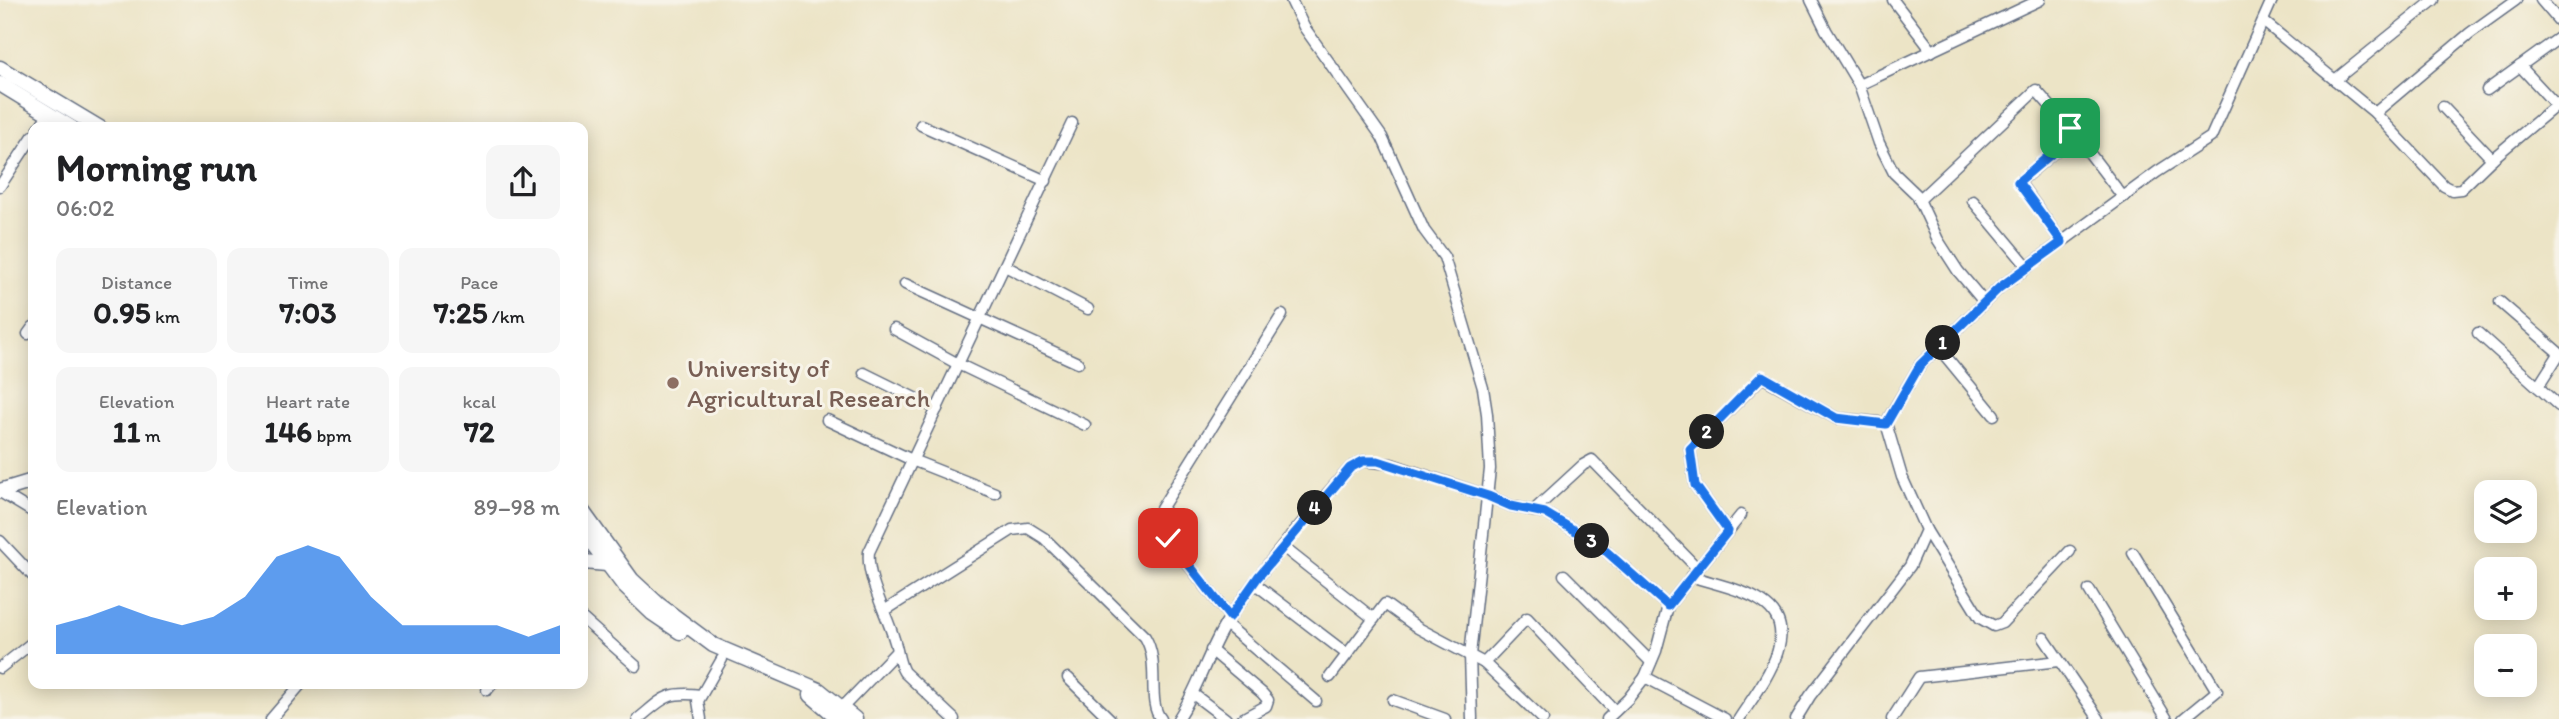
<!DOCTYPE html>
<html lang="en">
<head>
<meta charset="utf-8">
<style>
  body { margin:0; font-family:Itim,sans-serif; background:#f6f6f6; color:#202124; height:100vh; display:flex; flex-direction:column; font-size:26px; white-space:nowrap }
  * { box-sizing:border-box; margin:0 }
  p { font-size:23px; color:#757577 }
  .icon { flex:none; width:38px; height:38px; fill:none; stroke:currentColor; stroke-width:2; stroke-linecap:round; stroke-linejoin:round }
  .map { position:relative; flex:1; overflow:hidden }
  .details { position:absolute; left:28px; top:122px; width:560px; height:567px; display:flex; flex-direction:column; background:#fff; border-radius:14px; box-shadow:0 4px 18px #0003 }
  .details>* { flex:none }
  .buttons { position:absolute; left:2474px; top:480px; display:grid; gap:14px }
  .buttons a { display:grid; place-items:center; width:63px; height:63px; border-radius:14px; background:#fff; box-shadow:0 4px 18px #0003; font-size:35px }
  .pin { position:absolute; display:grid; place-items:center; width:60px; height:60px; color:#fff; margin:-30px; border-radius:14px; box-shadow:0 4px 10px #0006 }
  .km { position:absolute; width:35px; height:35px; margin:-18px; border-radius:50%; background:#222; color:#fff; font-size:19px; line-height:35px; text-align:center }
  .round { display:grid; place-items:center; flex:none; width:74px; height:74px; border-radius:14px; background:#f6f6f6 }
  .headline { display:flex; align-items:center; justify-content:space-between; height:119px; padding:0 28px }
  h1 { font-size:38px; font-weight:700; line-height:52px }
  .metrics { display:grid; grid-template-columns:repeat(3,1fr); gap:10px; height:119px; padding:7px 28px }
  .metrics div { display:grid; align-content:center; border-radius:14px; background:#f6f6f6; text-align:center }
  .metrics b { font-size:30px; font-weight:700 }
  .metrics small { font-size:19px; font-weight:400 }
  .metrics p { font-size:19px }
  .chart { height:196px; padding:14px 28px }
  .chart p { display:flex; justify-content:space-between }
  .chart svg { width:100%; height:126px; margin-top:7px; fill:#1a73e8; opacity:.7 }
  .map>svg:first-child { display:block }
</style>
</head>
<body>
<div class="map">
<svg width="2559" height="719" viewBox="0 0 2559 719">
  <rect width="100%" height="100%" fill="#f7f3e8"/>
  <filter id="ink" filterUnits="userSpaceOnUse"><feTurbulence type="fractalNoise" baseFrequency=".0143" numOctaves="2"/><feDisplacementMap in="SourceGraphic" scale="14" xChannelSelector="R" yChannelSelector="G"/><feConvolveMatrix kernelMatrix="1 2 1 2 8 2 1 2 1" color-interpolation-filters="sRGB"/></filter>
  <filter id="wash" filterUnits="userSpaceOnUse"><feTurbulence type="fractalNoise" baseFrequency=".00686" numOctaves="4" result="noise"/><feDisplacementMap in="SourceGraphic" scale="28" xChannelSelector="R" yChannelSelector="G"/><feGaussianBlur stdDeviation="1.57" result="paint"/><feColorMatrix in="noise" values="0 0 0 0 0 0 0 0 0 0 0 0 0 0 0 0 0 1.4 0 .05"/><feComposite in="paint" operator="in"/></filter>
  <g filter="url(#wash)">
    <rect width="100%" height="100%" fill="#ece4c6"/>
  </g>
  <g filter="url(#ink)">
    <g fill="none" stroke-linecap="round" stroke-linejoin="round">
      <defs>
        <g id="minor">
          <polyline points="1291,0 1304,27 1382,137 1424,230 1444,257 1483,388 1487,414 1490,469 1470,655 1472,719"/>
          <polyline points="1811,0 1826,30 1859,85 1879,143 1894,173 1917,195 1938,240 1958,271 1984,302"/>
          <polyline points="1893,0 1932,51"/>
          <polyline points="2541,0 2559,21"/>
          <polyline points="2263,21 2375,113 2444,186 2452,190 2461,189 2492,159 2559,103"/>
          <polyline points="2520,66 2556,105"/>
          <polyline points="2335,80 2434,0"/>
          <polyline points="1859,85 2040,0"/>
          <polyline points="2487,90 2559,38"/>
          <polyline points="2443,107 2492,159"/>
          <polyline points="2375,113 2470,33 2516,0"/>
          <polyline points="921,125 1046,181"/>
          <polyline points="39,128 49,113"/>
          <polyline points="2075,134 2123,197"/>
          <polyline points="0,186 33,136"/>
          <polyline points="1919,200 2036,90 2075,134 2019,182 2062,242"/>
          <polyline points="1973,201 2028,267"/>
          <polyline points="1005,266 1088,309"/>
          <polyline points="905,284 1078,363"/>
          <polyline points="2500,302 2559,353"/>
          <polyline points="894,329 958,364 1085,425"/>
          <polyline points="2478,333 2538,387 2559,354"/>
          <polyline points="28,334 33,327"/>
          <polyline points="1938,347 1994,415"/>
          <polyline points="864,373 937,409"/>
          <polyline points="2538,387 2559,406"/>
          <polyline points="827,420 912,460 995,493"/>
          <polyline points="0,492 33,512"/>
          <polyline points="1533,511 1583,465 1592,460 1698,569"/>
          <polyline points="1926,530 1980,618 1994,626 2002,623 2070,551"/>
          <polyline points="1728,531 1695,485 1690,449 1762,377 1836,418 1886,423"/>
          <polyline points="0,541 33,576"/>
          <polyline points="1283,547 1374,619"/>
          <polyline points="2133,553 2217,691 2183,719"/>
          <polyline points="1564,575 1651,662"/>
          <path d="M1691,576C1714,584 1743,589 1762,602C1807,631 1758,689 1739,719"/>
          <polyline points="1254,583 1347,654"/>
          <polyline points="2089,590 2167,719"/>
          <polyline points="1668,606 1741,515"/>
          <path d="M884,611L1012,530L1028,528L1044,538L1145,637C1161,664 1146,701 1161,719"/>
          <polyline points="1230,617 1168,539 1160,520 1161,509 1282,315"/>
          <polyline points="583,619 636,666"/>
          <polyline points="1226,624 1316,701"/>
          <polyline points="2044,638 2099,719"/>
          <polyline points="1211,650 1262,693 1268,700 1266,706 1242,719"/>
          <polyline points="1484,663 1543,719"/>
          <polyline points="0,668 33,642"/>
          <polyline points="1330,677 1385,604 1418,628 1484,663 1527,618 1615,711"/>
          <polyline points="1068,678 1110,719"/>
          <polyline points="487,690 492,684"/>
          <polyline points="1193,694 1226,719"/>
          <polyline points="1393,700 1445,719"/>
          <polyline points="842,708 897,651"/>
          <polyline points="271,719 301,684"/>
          <path d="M638,719C664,698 666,691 701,695"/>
          <polyline points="701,719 698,701 722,659"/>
          <path d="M954,719L904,672C898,662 898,650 894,639C887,614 866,578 869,552L1072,123"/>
          <path d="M1178,719C1198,689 1207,654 1226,623C1262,568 1306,517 1350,468L1363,461L1391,464L1488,496L1511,506L1545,513L1599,545L1668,606L1656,651L1645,677L1725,719"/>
          <polyline points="1607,719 1628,699 1645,677"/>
          <polyline points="1796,719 1810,696 1910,566 1926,530 1902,477 1886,423 1920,365 1999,288 2157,172 2211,137 2272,0"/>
          <polyline points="1892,719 1919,677 2059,661"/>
        </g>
        <g id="tertiary">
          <polyline points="0,68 100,128"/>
          <polyline points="0,84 72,128"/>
          <polyline points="0,491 33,481"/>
          <polyline points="583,512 632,580 658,604 713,645 819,690 855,719"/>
          <polyline points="583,531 625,587 652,613 680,632"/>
          <polyline points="583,562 607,564"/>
          <polyline points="811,695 839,719"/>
        </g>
      </defs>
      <use href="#minor" stroke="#646e82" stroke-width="13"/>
      <use href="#tertiary" stroke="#646e82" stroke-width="17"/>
      <use href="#minor" stroke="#fff" stroke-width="10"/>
      <use href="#tertiary" stroke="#fff" stroke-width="14"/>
    </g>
  </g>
  <g fill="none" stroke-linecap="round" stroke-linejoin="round" filter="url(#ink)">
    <defs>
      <polyline id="route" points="1168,538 1230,617 1258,577 1350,468 1363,461 1378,461 1488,496 1511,506 1545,513 1599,545 1668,606 1728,531 1695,485 1690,449 1762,376 1836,418 1886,424 1920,365 1999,288 2062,242 2018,182 2075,134 2070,128"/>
    </defs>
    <use href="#route" stroke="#fff" stroke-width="14"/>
    <use href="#route" stroke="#1a73e8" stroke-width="9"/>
  </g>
  <circle fill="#8d6e63" stroke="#f7f3e8" stroke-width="2.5" cx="673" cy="383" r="7"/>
  <g text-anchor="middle" stroke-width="6" stroke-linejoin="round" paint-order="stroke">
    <g font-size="26" fill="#785e54" stroke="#f7f3e8" text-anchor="start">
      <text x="687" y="377">University of<tspan x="687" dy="30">Agricultural Research</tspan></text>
    </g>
  </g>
</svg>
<div class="buttons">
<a><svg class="icon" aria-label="layers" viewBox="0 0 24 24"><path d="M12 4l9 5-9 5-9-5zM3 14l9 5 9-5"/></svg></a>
<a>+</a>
<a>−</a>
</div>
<div class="pin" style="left:2070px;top:128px;background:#1e9e55"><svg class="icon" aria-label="arrive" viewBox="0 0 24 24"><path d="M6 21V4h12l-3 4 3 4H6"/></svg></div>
<div class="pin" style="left:1168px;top:538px;background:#d93025"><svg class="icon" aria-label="check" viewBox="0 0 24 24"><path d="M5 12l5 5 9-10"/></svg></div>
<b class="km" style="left:1943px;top:343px">1</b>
<b class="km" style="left:1707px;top:432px">2</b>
<b class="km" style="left:1592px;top:541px">3</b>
<b class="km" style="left:1315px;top:508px">4</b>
<section class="details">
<div class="headline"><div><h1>Morning run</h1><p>06:02</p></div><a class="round"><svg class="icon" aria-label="share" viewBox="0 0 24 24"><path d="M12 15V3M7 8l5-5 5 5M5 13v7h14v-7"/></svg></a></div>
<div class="metrics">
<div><p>Distance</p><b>0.95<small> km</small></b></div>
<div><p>Time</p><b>7:03</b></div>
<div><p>Pace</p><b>7:25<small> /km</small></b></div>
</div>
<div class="metrics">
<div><p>Elevation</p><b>11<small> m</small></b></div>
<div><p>Heart rate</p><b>146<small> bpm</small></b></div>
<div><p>kcal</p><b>72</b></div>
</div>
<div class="chart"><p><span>Elevation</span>89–98 m</p>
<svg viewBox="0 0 160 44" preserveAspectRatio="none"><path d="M0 44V34L10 31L20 27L30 31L40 34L50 31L60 24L70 10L80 6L90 10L100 24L110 34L120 34L130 34L140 34L150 38L160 34V44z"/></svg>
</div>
</section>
</div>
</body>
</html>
